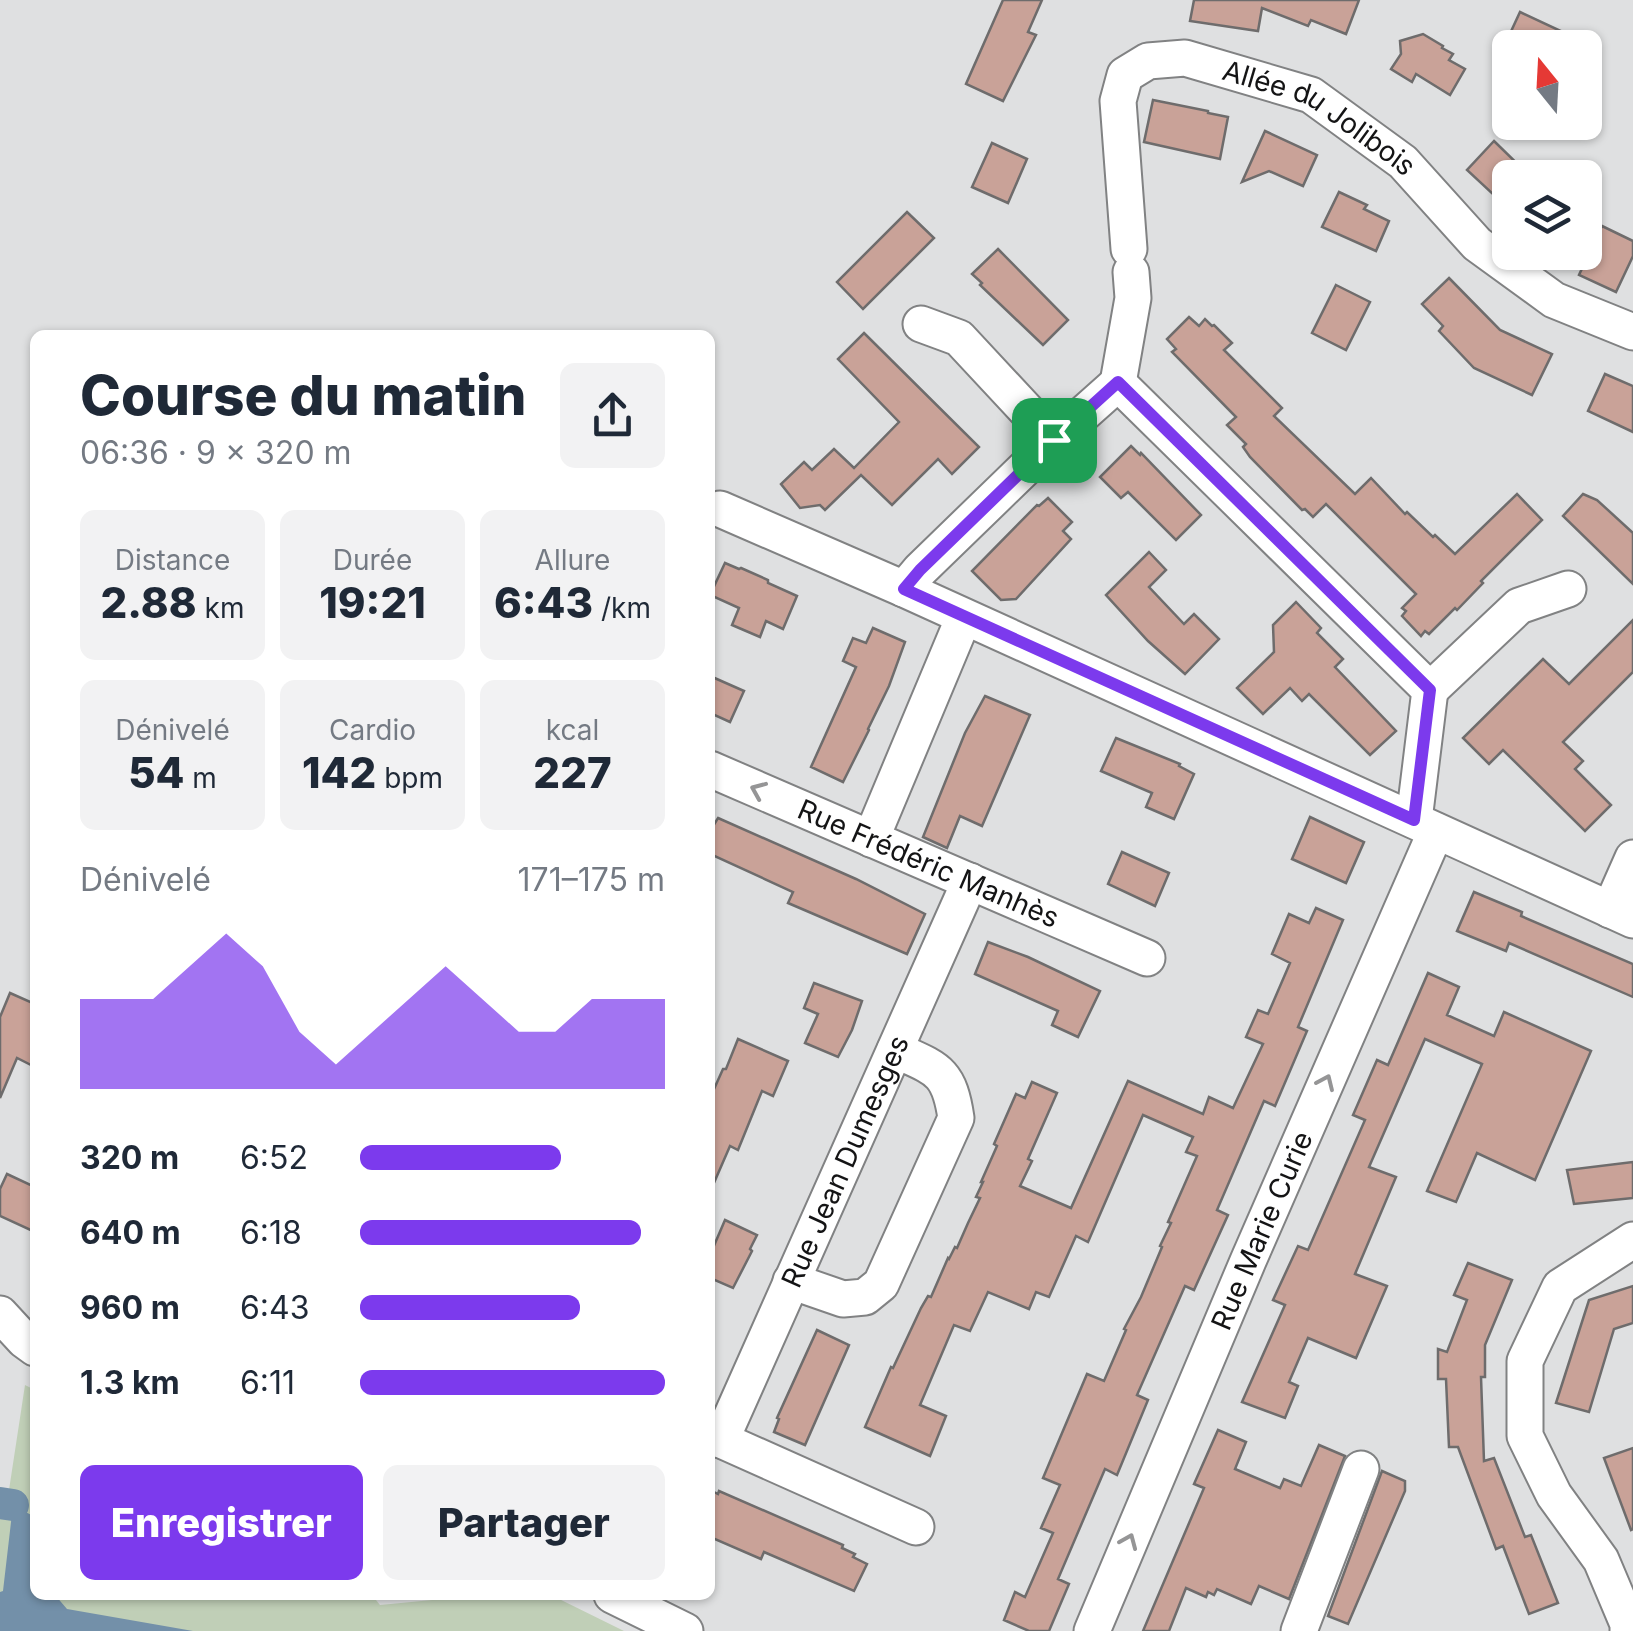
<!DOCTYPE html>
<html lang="fr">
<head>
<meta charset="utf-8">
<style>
  body { margin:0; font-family:Inter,sans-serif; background:#f2f2f3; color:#1f2937; height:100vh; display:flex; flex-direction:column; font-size:38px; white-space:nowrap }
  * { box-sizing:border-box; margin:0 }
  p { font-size:32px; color:#747a83 }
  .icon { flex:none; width:55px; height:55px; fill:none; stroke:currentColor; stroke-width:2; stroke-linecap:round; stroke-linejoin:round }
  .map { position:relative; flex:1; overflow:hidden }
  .sheet { position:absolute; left:30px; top:330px; width:685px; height:1270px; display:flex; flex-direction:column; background:#fff; border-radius:15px; box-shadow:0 2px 8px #0004 }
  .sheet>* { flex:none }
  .needle { width:65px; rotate:342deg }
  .controls { position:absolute; left:1492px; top:30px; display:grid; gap:20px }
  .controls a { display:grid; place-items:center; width:110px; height:110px; border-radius:15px; background:#fff; box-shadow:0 2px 8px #0004; font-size:50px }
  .pin { position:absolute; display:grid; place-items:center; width:85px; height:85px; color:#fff; margin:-42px; border-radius:20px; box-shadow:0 5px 15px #0006 }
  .round { display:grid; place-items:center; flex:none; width:105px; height:105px; border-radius:15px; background:#f2f2f3 }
  .headline { display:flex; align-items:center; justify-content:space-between; height:170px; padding:0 50px }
  h1 { font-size:55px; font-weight:800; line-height:75px }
  .figures { display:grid; grid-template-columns:repeat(3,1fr); gap:15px; height:170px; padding:10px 50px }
  .figures div { display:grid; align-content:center; border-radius:15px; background:#f2f2f3; text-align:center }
  .figures b { font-size:42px; font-weight:800 }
  .figures small { font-size:28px; font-weight:400 }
  .figures p { font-size:28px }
  .chart { height:280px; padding:20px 50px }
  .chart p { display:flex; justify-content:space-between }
  .chart svg { width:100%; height:180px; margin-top:10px; fill:#7c3aed; opacity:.7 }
  .cta { display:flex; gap:20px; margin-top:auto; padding:20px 50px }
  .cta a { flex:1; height:115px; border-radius:15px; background:#7c3aed; color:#fff; font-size:40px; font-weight:800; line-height:115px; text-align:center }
  .cta a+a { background:#f2f2f3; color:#1f2937 }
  ul { padding:0 50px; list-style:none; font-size:32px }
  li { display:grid; grid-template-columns:160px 120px 1fr; align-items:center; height:75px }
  li i { height:25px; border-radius:12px; background:#7c3aed }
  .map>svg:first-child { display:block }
</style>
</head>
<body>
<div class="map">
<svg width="1633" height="1631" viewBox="0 0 1633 1631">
  <rect width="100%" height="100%" fill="#dfe0e1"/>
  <polygon fill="#c0cfb7" points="25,1385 35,1390 35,1595 372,1595 380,1605 484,1595 551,1595 624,1631 0,1631 0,1489 9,1490"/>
  <polygon fill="#7390a9" points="13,1505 33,1516 35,1527 35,1595 55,1595 67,1609 193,1631 0,1631 0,1592 3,1591"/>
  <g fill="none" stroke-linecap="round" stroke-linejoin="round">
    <polyline stroke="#7390a9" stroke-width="32" points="0,1503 13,1505"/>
  </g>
  <g fill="#c9a298" stroke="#6e6c6c" stroke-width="2.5">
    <polygon points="1003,0 1042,0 1028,32 1036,35 1003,101 966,84"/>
    <polygon points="1194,0 1359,0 1346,34 1311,20 1308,26 1262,8 1258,31 1190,21"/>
    <polygon points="1520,12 1597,48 1528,48 1508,38"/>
    <polygon points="1423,34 1443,46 1442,48 1453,54 1449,60 1465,69 1450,95 1416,74 1412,82 1391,69 1401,54 1400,41"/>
    <polygon points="1153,100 1208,111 1208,113 1228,117 1220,159 1144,142"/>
    <polygon points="1265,131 1317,155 1303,186 1269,171 1242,182"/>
    <polygon points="1494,141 1532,178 1510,178 1510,210 1467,170"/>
    <polygon points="992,143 1027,159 1008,203 972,187"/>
    <polygon points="1339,192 1367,205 1364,209 1389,221 1376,251 1322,227"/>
    <polygon points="907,212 934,238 863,309 837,282"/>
    <polygon points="1602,226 1633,241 1633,256 1616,292 1579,275"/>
    <polygon points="998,249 1068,320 1043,345 980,285 982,283 972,274"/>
    <polygon points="1449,278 1500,330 1552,354 1532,395 1474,368 1439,331 1443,326 1422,304"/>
    <polygon points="1336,285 1370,302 1346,350 1312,333"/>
    <polygon points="1189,317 1199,326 1205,319 1212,326 1214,325 1232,343 1224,350 1282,408 1274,416 1355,494 1371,478 1405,514 1407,512 1433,537 1435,535 1455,554 1517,494 1542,520 1481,581 1483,583 1457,610 1455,608 1429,634 1425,631 1421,636 1402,616 1406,611 1402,608 1416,594 1326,504 1313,517 1305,509 1302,510 1250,457 1243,447 1246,444 1227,425 1236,417 1172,352 1176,349 1167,339"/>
    <polygon points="864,333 979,447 952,474 938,459 892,505 861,475 825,510 820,505 800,508 781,484 804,462 812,470 834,449 854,468 899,422 838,359"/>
    <polygon points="1605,374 1633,386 1633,432 1588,411"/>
    <polygon points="1131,446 1140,455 1141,453 1201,515 1176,540 1128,492 1121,498 1100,477"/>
    <polygon points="1583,494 1597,500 1633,533 1633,584 1563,516"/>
    <polygon points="1048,498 1072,522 1063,531 1071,539 1016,599 1001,600 972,571 1037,505 1039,506"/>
    <polygon points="1149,552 1166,570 1149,587 1184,624 1194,614 1219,639 1185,674 1148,641 1106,595"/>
    <polygon points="725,563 739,569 741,568 768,580 768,583 797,596 783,629 766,621 760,637 732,625 739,608 710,595"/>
    <polygon points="1296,602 1321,628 1317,633 1343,659 1335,667 1396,731 1370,755 1309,694 1302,701 1290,688 1263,714 1237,688 1274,652 1273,625"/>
    <polygon points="1633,620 1633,672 1563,742 1583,761 1575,769 1611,805 1585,831 1503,750 1489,764 1463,738 1543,659 1569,684"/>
    <polygon points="873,628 905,642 889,686 868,729 869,730 843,782 811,767 856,667 843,661 853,638 866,643"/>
    <polygon points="710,676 744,691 730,722 710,713"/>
    <polygon points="985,696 1030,715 982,826 960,816 947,848 923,837 965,733"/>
    <polygon points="1116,738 1180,764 1179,766 1194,774 1174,819 1146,807 1152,793 1101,771"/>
    <polygon points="1310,817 1364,842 1346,883 1292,859"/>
    <polygon points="718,818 856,879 925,914 907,954 788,903 793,892 710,854 710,831"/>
    <polygon points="1122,852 1169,873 1155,906 1108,884"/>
    <polygon points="1474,892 1522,912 1521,916 1633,964 1633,997 1509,943 1506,951 1457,931"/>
    <polygon points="1316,908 1343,920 1298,1027 1307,1031 1275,1106 1264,1101 1217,1210 1228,1215 1194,1290 1185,1286 1137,1395 1148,1400 1117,1475 1105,1469 1058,1579 1069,1584 1049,1631 1029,1631 1004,1620 1015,1592 1025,1597 1053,1533 1041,1528 1060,1485 1043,1478 1087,1374 1104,1381 1126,1330 1124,1329 1141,1297 1162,1247 1160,1246 1171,1223 1168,1222 1197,1156 1186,1152 1193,1137 1143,1115 1088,1242 1076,1236 1049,1297 1036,1292 1029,1309 988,1292 970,1331 954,1325 920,1405 946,1416 930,1456 865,1427 891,1367 893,1368 921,1308 928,1296 931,1297 948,1258 949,1259 955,1247 957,1248 968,1223 980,1198 976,1197 983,1182 981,1182 997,1146 994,1144 1016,1094 1025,1098 1032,1082 1057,1093 1028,1159 1032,1161 1020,1186 1071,1208 1128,1081 1203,1114 1209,1097 1233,1108 1263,1044 1246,1037 1258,1010 1268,1014 1290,963 1272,954 1289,914 1309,923"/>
    <polygon points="988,942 1028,957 1100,991 1078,1037 1052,1025 1058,1011 975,974"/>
    <polygon points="1428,973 1459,987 1447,1015 1494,1036 1504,1012 1591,1051 1535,1180 1477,1153 1456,1202 1427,1191 1482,1064 1425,1039 1369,1167 1396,1177 1355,1274 1387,1286 1356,1358 1308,1338 1289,1382 1298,1386 1285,1418 1242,1402 1285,1305 1273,1300 1298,1246 1308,1250 1365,1120 1353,1115 1377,1060 1388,1065"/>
    <polygon points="814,983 862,1001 852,1030 838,1057 805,1043 818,1014 804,1008"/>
    <polygon points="10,993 35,1004 35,1067 17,1058 0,1098 0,1017"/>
    <polygon points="738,1039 788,1061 773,1096 762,1091 738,1150 730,1146 710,1192 710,1098 723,1069 726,1069"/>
    <polygon points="1633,1162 1633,1198 1574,1204 1567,1170"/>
    <polygon points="7,1174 35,1187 35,1232 0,1216 0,1189"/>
    <polygon points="725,1220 757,1235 750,1249 752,1251 733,1288 710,1278 710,1255"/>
    <polygon points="1468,1263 1512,1280 1485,1345 1485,1377 1481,1377 1484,1461 1494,1458 1525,1537 1531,1535 1558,1603 1529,1614 1503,1546 1496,1549 1458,1447 1449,1447 1446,1379 1438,1379 1438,1349 1447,1352 1467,1300 1454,1295"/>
    <polygon points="1633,1286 1633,1323 1614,1329 1589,1412 1556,1403 1589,1300"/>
    <polygon points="817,1330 849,1345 805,1445 774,1432 779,1419 777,1418"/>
    <polygon points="1218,1430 1246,1442 1235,1469 1280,1488 1284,1479 1301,1486 1319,1445 1345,1456 1289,1599 1259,1586 1251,1604 1217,1589 1214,1595 1208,1592 1206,1597 1186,1588 1169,1631 1143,1631 1204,1488 1194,1484"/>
    <polygon points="1633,1448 1633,1529 1631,1530 1604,1458"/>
    <polygon points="1382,1471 1405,1481 1405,1491 1348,1624 1328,1616"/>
    <polygon points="710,1490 718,1494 719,1491 843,1545 842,1548 855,1554 853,1557 867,1564 854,1591 764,1552 761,1559 710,1537"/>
  </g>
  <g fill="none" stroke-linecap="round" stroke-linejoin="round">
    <defs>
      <g id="minor">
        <path id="s1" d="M1129,249L1118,101L1125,75L1148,61L1185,58L1311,95L1403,162L1477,244L1554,300L1633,332"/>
        <polyline points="921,324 959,338 1054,440"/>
        <polyline points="1118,383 1430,690 1414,820"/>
        <polyline points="1118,383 1133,298 1131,272"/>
        <polyline points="720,509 904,589 1633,920"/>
        <polyline points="904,589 920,570 1054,440 1118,383"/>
        <polyline points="1430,690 1519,606 1568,589"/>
        <path id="s2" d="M710,769L1147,958"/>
        <polyline points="871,839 964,617"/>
        <polyline points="1610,910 1633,858"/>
        <path d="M791,1281L843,1299L865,1297L881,1284L956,1118C949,1070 937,1069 895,1050"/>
        <polyline points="0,1314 24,1340 35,1348"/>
        <polyline points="710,1435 916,1527"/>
        <path id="s3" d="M721,1440L970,881"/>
        <polyline points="612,1595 685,1631"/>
        <path id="s4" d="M1092,1631L1248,1261L1436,831"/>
        <polyline points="1299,1631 1361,1469"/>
        <polyline points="1628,1631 1628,1624 1601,1560 1554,1495 1525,1436 1525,1361 1560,1287 1633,1240"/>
      </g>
    </defs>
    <use href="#minor" stroke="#818283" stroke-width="39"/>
    <use href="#minor" stroke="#fff" stroke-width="35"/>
  </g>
  <defs><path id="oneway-chevron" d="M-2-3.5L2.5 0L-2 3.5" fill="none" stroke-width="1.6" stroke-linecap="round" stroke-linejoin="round" transform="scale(2.5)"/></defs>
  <g stroke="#959596">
    <use href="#oneway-chevron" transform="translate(758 790) rotate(-157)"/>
    <use href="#oneway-chevron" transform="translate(1326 1082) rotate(-66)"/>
    <use href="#oneway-chevron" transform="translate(1129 1541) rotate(-67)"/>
  </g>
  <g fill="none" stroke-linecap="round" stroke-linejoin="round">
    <defs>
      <polygon id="route" points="1118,382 1430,690 1414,820 904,589 920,570 1054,440"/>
    </defs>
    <use href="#route" stroke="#fff" stroke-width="20"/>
    <use href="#route" stroke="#7c3aed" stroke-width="12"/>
  </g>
  <g text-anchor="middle" stroke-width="10" stroke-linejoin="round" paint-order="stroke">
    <g font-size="28" fill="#141415" stroke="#dfe0e1">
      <text dy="10" stroke="none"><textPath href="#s1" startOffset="388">Allée du Jolibois</textPath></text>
      <text dy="10" stroke="none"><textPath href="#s2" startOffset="238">Rue Frédéric Manhès</textPath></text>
      <text dy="10" stroke="none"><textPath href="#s3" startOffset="305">Rue Jean Dumesges</textPath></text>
      <text dy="10" stroke="none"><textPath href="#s4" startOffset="435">Rue Marie Curie</textPath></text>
    </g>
  </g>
</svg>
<div class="controls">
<a><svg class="needle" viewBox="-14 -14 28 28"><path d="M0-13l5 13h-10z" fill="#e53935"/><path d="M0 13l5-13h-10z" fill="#747a83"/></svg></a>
<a><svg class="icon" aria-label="layers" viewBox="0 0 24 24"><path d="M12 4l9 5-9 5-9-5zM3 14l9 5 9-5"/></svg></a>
</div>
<div class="pin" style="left:1054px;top:440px;background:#1e9e55"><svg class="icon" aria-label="arrive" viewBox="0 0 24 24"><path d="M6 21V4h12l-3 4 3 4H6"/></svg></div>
<section class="sheet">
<div class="headline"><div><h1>Course du matin</h1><p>06:36 · 9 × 320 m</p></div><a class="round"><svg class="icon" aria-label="share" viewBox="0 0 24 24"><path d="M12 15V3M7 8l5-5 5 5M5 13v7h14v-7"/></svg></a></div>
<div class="figures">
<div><p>Distance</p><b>2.88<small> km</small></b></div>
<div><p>Durée</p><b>19:21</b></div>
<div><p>Allure</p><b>6:43<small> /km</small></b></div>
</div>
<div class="figures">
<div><p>Dénivelé</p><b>54<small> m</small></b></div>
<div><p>Cardio</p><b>142<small> bpm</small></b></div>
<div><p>kcal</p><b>227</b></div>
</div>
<div class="chart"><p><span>Dénivelé</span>171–175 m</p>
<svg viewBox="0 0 160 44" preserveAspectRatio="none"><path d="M0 44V22L10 22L20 22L30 14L40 6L50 14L60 30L70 38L80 30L90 22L100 14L110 22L120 30L130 30L140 22L150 22L160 22V44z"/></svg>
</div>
<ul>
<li><b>320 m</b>6:52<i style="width:66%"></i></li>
<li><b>640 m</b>6:18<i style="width:92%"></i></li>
<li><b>960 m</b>6:43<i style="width:72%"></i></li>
<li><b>1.3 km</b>6:11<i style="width:100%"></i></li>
</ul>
<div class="cta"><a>Enregistrer</a><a>Partager</a></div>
</section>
</div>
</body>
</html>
